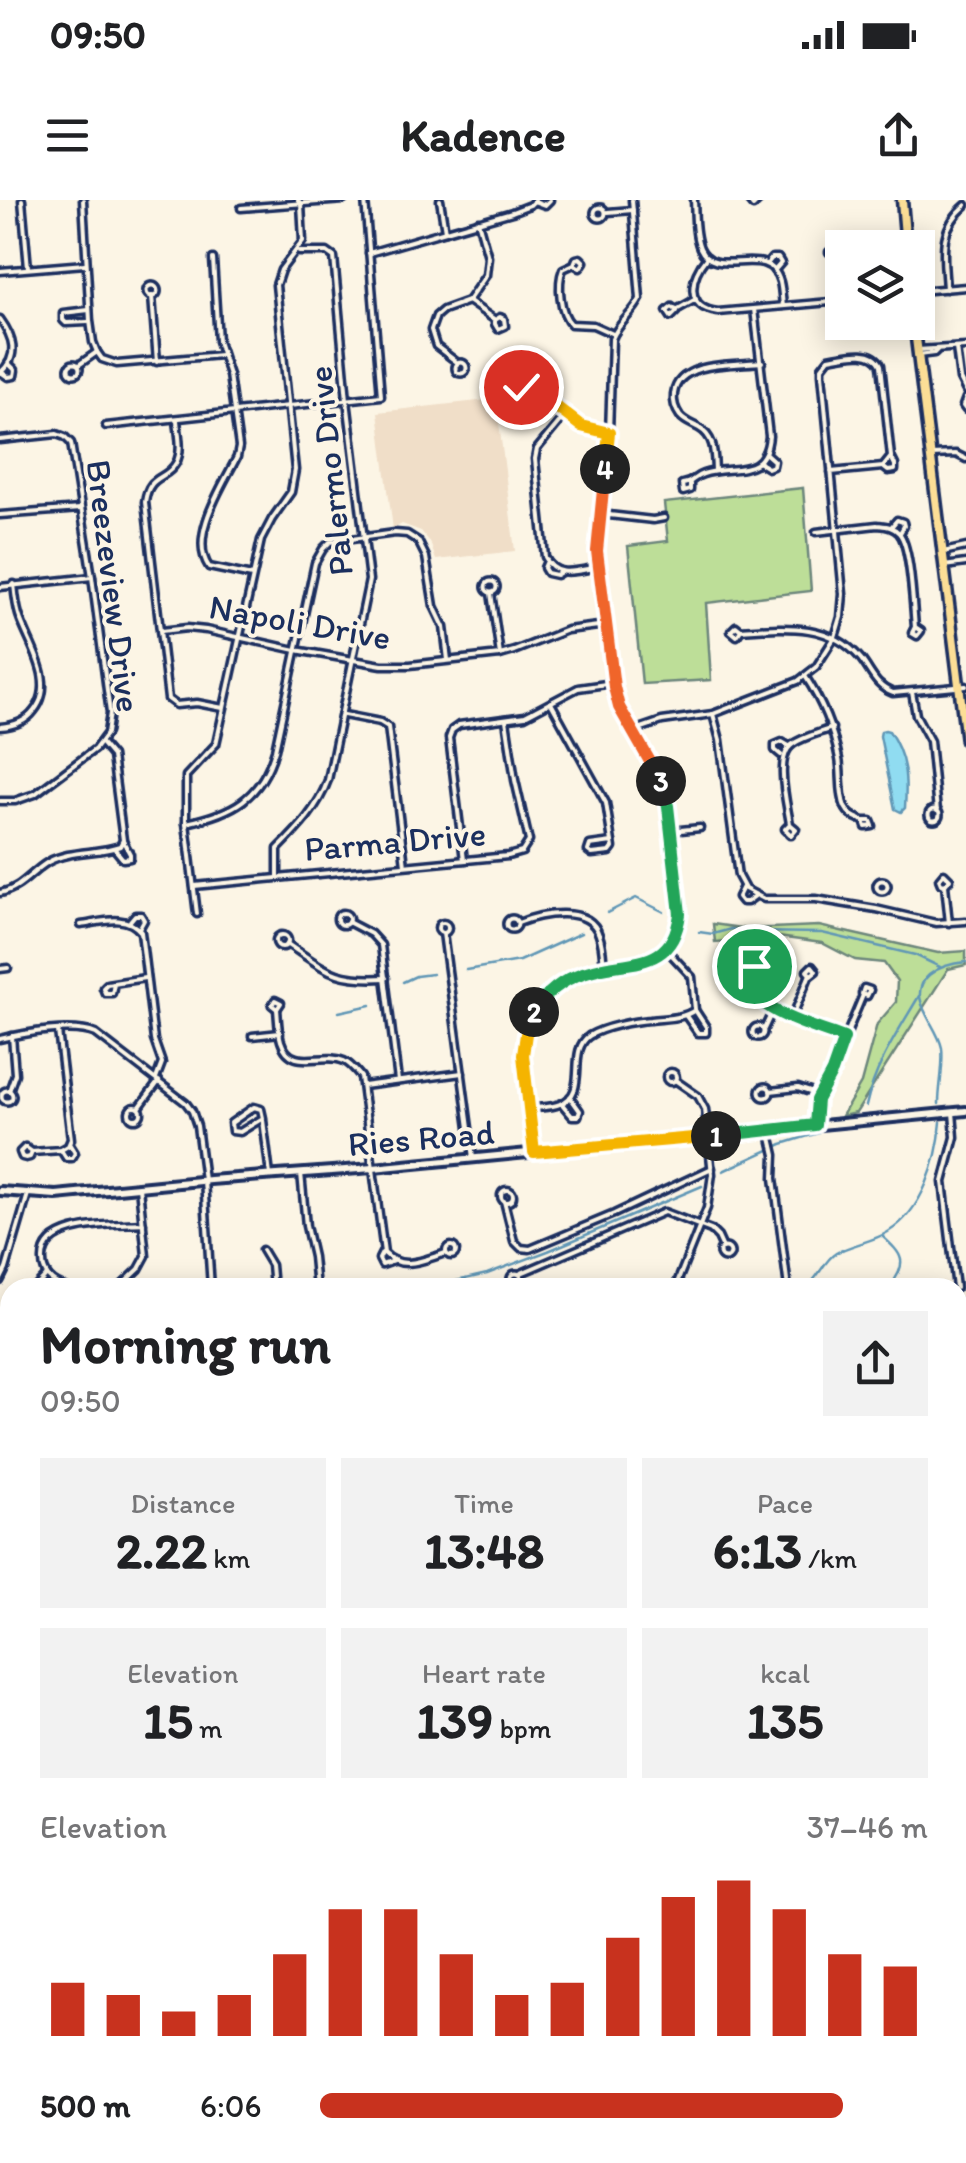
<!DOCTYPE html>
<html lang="en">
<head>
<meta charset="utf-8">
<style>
  body { margin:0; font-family:Itim,sans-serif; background:#f2f2f2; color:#202124; height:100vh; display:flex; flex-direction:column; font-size:38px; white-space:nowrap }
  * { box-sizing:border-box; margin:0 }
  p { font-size:32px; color:#757577 }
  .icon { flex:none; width:55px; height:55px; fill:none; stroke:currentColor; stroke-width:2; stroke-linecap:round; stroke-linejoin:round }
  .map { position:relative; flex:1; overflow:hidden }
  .sheet { position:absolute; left:0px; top:1078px; width:968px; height:888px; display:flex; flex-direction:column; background:#fff; border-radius:30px 30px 0 0; box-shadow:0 5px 25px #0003 }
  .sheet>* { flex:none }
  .controls { position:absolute; left:825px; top:30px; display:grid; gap:20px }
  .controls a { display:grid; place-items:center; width:110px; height:110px; border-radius:0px; background:#fff; box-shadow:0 5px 25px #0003; font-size:50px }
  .pin { position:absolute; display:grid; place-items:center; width:85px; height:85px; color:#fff; margin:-42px; border:5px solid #fff; border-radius:50%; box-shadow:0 2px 10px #0007 }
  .km { position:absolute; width:50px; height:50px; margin:-25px; border-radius:50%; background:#222; color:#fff; font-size:28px; line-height:50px; text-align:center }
  .round { display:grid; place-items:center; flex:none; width:105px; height:105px; border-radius:0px; background:#f2f2f2 }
  .overview { display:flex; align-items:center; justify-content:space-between; height:170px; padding:0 40px }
  h1 { font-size:55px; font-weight:800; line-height:75px }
  .stats { display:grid; grid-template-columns:repeat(3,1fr); gap:15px; height:170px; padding:10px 40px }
  .stats div { display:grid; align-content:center; border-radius:0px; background:#f2f2f2; text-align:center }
  .stats b { font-size:50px; font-weight:800 }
  .stats small { font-size:28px; font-weight:400 }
  .stats p { font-size:28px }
  .chart { height:280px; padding:20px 40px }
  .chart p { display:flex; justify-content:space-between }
  .chart svg { width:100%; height:180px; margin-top:10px; stroke:#c8321e; stroke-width:6 }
  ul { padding:0 40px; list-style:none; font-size:32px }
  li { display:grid; grid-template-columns:160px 120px 1fr; align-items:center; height:75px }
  li i { height:25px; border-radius:12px; background:#c8321e }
  .status { display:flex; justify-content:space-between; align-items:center; height:70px; padding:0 50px; background:#fff; direction:ltr }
  .status svg { height:28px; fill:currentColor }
  header { display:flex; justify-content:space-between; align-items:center; height:130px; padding:0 40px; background:#fff; font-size:45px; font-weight:800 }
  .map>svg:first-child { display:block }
</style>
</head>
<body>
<div class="status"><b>09:50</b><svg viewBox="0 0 49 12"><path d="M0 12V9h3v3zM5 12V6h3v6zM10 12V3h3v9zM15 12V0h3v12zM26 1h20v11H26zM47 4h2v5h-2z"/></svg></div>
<header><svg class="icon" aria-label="menu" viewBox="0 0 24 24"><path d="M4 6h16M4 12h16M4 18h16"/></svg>Kadence<svg class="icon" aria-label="share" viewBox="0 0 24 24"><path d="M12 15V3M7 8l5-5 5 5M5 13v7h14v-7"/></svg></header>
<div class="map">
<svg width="966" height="1963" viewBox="0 0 966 1963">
  <rect width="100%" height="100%" fill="#fcf5e5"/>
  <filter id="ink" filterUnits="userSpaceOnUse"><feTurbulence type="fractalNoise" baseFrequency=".01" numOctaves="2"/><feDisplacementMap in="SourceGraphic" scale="20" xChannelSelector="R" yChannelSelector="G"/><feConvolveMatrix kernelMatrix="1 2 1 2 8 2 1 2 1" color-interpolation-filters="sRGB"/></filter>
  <g filter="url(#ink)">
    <polygon fill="#f0dec8" points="496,199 515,351 436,360 430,342 421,331 402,324 393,329 378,212"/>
    <g fill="#bdde98" stroke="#6c867b" stroke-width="2.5">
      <polygon points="803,288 811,391 706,403 711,480 642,484 628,346 668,341 664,303"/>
      <polygon points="713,724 748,729 819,726 938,753 966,751 966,765 948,769 856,913 842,916 861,883 877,824 896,802 897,781 884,763 855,760 822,743 778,737 715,742"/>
      <polygon points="0,1273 10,1273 10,1380 6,1364 0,1365"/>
    </g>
    <path fill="#90dcf1" stroke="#6197b6" stroke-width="2.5" d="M885,530L889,531C906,556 907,579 905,608L901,612L895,609L880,536L881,531Z"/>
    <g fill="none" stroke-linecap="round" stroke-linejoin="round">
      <g stroke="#6197b6" stroke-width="2.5">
        <polyline points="607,713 636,698 664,712"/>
        <polyline points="699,732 713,734 731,729 748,732 822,733 915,755 940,767"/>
        <polyline points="466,770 519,761 581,733"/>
        <polyline points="403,782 416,776 432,774"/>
        <polyline points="339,812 371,805"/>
        <path d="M939,904C939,886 944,866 942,848C938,825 904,797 929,775C940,766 952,763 966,762"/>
        <path d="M866,906C875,865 898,832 919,796"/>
        <polyline points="723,971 782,944 818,933"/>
        <path d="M882,1036C903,1055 909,1062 889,1088"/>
        <polyline points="444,1088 452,1082 487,1074 548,1051 702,986"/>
        <path d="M805,1088C819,1079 823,1061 836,1053C852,1044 872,1042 888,1032C923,1011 938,960 941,922"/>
        <polyline points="0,1303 10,1302"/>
      </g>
      <defs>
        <g id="street">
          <polyline points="22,0 28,68"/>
          <polyline points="83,0 90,121 93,142 97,152"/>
          <polyline points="440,0 445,31"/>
          <path d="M694,0C695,15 694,34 700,48C715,82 769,40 780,82C782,90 782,99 783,106"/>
          <polyline points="748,0 753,6 759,0"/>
          <polyline points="534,1 545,5 550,0"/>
          <circle cx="600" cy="13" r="5.5"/>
          <polyline points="241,8 344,0"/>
          <polyline points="608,12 633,10"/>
          <polyline points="829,52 842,52"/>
          <polyline points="369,53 512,12 530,5 535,0"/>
          <path d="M707,57C690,77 684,108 718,112L842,101"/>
          <path d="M213,59L218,141L229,175L239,247L237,257C223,285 188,337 209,367L252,376"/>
          <path d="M574,64L580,68L584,62L580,58L576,59L574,64L563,69C557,84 560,113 571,124L593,125L613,134"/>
          <polyline points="767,64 772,58 778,58 781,63 774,71"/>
          <polyline points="0,71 85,64"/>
          <circle cx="152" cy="91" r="5.5"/>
          <path d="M946,89C944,55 937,30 966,5"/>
          <polyline points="918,91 966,87"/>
          <polyline points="152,96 157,162"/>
          <polyline points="468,101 495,120 500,117 504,119 505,126 498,129 495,124 495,120"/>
          <polygon points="672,107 677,111 671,117 667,111"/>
          <polyline points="678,109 696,99"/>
          <path d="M0,119C13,137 20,156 0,173"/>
          <polyline points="88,122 66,123 63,120 63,113 89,110"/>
          <polyline points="956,148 960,179 966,191"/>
          <polyline points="917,150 966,147"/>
          <polyline points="97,152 102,159 117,164 221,155"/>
          <polyline points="918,155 934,153 937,150"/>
          <circle cx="461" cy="168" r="5.5"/>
          <polyline points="458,163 436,146 431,130 436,116 443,110 468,101 486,75 488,57 478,21"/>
          <circle cx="74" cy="169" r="5.5"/>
          <polyline points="80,164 97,152"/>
          <polyline points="1,172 8,177 14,176 15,170 9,164"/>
          <circle cx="527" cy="188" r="5.5"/>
          <polyline points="533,189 581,225 609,233"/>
          <polyline points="966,198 963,206 966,210"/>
          <path d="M565,215L537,249L535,259L545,357C556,380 578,370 599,367"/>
          <path d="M177,220C178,233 183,251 176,263C166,281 149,273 145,302L168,499L176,505L197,503L223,508"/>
          <polyline points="106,226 381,196 365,0"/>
          <polyline points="0,240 57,234 65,237 71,243 92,377 110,513 107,533 95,549 35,594 15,601 0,601"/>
          <polyline points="931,255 956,254 966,259"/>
          <polyline points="758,262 768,268 773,266 774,261 765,253"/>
          <polyline points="883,267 888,271 895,270 895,265 891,257"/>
          <path d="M715,270C714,254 715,237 699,228C692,224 685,222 680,216C675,209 673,202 674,194C678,160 736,165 762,162"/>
          <path d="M690,284V290L683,292L682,284C694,283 691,278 703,274C732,264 765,280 769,236L754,109"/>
          <polyline points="600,314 653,320 664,318"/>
          <polyline points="0,315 80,309"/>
          <polyline points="891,327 897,320 903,322 904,326 900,333"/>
          <path d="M816,332L877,325C885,326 893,326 899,333C911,346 913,408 915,427L921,431L917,436L912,433L915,427"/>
          <polyline points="943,352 966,347"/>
          <polyline points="547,361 544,368 547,373 556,375 561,372"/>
          <polyline points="944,366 966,363"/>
          <circle cx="491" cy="387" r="5.5"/>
          <polyline points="0,387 92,377"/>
          <polyline points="491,393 500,455"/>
          <path d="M741,430L737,436L731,431L736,426L741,430C785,427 830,422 861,459C872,473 875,486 893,493L966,486"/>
          <polyline points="161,431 187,428 206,430 296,450 382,465 410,465 500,455 514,451 567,430 606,425"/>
          <path d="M805,476C822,502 833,528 839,559C842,574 839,593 845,607C849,616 857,618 864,621L866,627L873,626L871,621H864"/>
          <polyline points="912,492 916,515 930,541 937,611"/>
          <polyline points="551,503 606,603 612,642"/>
          <polyline points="713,514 720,540 738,676 745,689 764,699 816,699 876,709 936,723 966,721"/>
          <polyline points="344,515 380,522 388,527 405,665"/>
          <path d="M0,527C13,526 26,522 34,511C58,482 28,444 19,415C16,405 15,394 14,384"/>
          <path d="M633,531L662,521L713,514L798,481L816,467L835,437L841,417L843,394L822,174V167L829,158C846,155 873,147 881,165L891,257L883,267L831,272"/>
          <polyline points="781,555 775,550 775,545 782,542 789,546"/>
          <circle cx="934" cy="615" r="5.5"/>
          <path d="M186,623C233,613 261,598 275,550L315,363L323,349L330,342L395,333L407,334L418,341L426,357L434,406L444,427L448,460"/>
          <path d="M790,624L785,629L791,635L796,629L790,624C787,604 774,556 793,544C803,537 819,533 832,528"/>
          <polyline points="671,631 700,628"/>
          <polygon points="612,642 613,648 610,652 592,654 588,651 590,645"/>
          <polyline points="114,648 123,659 130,658 130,654 123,641"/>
          <polyline points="464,660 449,538 452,530 459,525 525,516 578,488 613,483"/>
          <path d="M278,677V649C299,628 318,608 328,580L369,380L347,200L334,57L327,52H299"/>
          <circle cx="882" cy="686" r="5.5"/>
          <polyline points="945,685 950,679 944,673 939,679 941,684 945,685 949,723"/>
          <polyline points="194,686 508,656 522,652 529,641 515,580 506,520"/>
          <polyline points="743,687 738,697 742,702 747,702 755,696"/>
          <path d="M0,693C21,689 31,672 48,662C70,650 97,654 120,646L123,640L112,556L101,543"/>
          <circle cx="343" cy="719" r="6"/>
          <polyline points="197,714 186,623 186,576 216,544 261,340 272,319 291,292 295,270 276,85 281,70 303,41 301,4 298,0"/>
          <circle cx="512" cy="724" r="5.5"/>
          <polyline points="130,721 135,715 141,715 144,720 139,729"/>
          <polyline points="348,722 371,734 381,745 398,881"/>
          <circle cx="443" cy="728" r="5"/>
          <path d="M518,723C540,714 590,704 599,735C603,745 603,758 604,768"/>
          <path d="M81,725C102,722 126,713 141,732L154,840L162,863L156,879"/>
          <polyline points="443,733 473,958"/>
          <circle cx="282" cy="741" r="6"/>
          <path d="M287,744C328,771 335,781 386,778"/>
          <polyline points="666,749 692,777 695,810 706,827 706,833 698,833 686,816"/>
          <circle cx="751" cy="770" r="5.5"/>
          <polygon points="812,766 816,771 811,775 807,771"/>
          <polyline points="0,769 8,768"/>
          <path d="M752,775C747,812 816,827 844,838"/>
          <polyline points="114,783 112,793 105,793 103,788 107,784 145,778"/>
          <polygon points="864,788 870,790 867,796 862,794"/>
          <polygon points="275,800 281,803 277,809 272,805"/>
          <path d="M277,809C278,819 278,831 281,841C291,873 322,851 344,861C351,864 356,871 361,877L384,1053C402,1072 425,1059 446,1053"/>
          <polyline points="792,818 810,774"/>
          <circle cx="758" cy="832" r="5.5"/>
          <polyline points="764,829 773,810"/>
          <polyline points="252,836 280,833"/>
          <path d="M0,839C25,833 73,824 96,834L186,903L192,911L197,926L204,980L211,1088"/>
          <circle cx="671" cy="877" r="5"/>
          <polyline points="363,886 462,873"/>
          <circle cx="765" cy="892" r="5.5"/>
          <circle cx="7" cy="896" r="5.5"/>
          <polyline points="9,891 15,874 12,836"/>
          <polyline points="770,891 798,888 819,895"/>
          <polyline points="562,904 572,916 578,916 580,911 570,897"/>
          <circle cx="135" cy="913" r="6"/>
          <polygon points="254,907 261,909 263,918 240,932 232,931 231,923"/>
          <polyline points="139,908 159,881"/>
          <path d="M529,909C539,907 551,908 560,904C590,893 566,852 589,836C603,827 634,821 650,820C666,818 682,819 695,810"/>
          <polyline points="953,912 955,937 943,982 956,1088"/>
          <polyline points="263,920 270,975"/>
          <polyline points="815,925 817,900 831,872 863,795"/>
          <polyline points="769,929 775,955 774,978 788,1088"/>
          <polyline points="61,950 66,958 72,958 75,953 70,945"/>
          <path d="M534,950C531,922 520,869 524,843C529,809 553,781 586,771C629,760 672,772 681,713L666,592L616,499L598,360L597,339L609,233L612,139C618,123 633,114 640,99L632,0"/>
          <polyline points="32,952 30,957 26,958 22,957 20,952 25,947 32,952 61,950 68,946 71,939 58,831"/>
          <polyline points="301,973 306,1026 313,1057 316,1088"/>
          <circle cx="507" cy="996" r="6"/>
          <polyline points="504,1001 514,1041 521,1048 530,1049 614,1014 712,968"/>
          <circle cx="451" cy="1051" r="5"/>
          <circle cx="725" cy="1053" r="5.5"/>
          <polyline points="262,1050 271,1065 273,1088"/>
          <polyline points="382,1053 379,1059 382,1065 393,1061"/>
          <circle cx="516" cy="1079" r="5.5"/>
          <polyline points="519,1074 664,1012 711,1030 718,1037 723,1048"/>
          <polyline points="0,1081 6,1069 28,994"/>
          <polyline points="35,1088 47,1075"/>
          <path d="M67,1088C54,1084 43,1076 43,1061C41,1021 115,1025 143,1023"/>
          <polyline points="119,1088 139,1069 146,1056 139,987"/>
          <polyline points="648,1088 664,1088"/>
          <polyline points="675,1088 707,1008 712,974 705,909 698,896 675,880"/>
          <polyline points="958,1102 966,1123"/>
          <polyline points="0,1242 10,1241"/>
          <polyline points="958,1486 961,1483 966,1485"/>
          <polyline points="959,1493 966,1492"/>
          <polyline points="958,1515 966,1534"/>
          <polyline points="958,1643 965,1657"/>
          <polyline points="958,1835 962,1840 958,1845"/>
          <polyline points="0,1894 10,1893"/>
          <polyline points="0,1947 4,1963"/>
          <polyline points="407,1955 408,1963"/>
          <polyline points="605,1955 606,1963"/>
          <polyline points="687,1955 687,1963"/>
          <polyline points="750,1955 754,1963"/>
          <polyline points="815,1955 816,1963"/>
          <polyline points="108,1963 176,1957 190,1963"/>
          <polyline points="227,1963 241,1955"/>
          <polyline points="534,1963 539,1955"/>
        </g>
        <g id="secondary">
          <polyline points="0,991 56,995 210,980 373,968 966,911"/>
          <polyline points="0,1612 10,1712"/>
          <polyline points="958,1711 966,1707"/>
          <polyline points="0,1812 10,1811"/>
          <polyline points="35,1955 36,1963"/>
        </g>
        <g id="primary">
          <polyline points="902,0 906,48"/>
          <polyline points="914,122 966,541"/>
        </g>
      </defs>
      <use href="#street" stroke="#1b2f5e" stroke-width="11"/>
      <use href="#secondary" stroke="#1b2f5e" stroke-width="14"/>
      <use href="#primary" stroke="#1b2f5e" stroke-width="15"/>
      <use href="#street" stroke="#fcf5e5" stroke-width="4"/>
      <use href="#secondary" stroke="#fcf5e5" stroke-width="6"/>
      <use href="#primary" stroke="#fcde96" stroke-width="8"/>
    </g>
  </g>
  <g fill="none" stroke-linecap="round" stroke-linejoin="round" filter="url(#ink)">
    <defs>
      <path id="split-1" d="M716,936L815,925L817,900L832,872L844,838C819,828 732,807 756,770L754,766"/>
      <polyline id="split-2" points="534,812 526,834 523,855 534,952 716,936"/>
      <path id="split-3" d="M534,812C546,793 562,780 583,773C625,758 672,774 680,714L668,606L661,581"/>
      <polyline id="split-4" points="605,269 597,351 614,487 619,507 661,581"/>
      <polyline id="split-5" points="521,187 524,183 530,183 532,188 581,226 609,233 605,269"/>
    </defs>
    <use href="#split-1" stroke="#fff" stroke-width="20"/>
    <use href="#split-2" stroke="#fff" stroke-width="20"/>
    <use href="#split-3" stroke="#fff" stroke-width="20"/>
    <use href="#split-4" stroke="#fff" stroke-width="20"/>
    <use href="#split-5" stroke="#fff" stroke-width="20"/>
    <use href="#split-1" stroke="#22a559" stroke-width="12"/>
    <use href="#split-2" stroke="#f5b400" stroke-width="12"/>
    <use href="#split-3" stroke="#22a559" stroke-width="12"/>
    <use href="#split-4" stroke="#f0652b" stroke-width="12"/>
    <use href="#split-5" stroke="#f5b400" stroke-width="12"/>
  </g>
  <g text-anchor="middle" stroke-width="8" stroke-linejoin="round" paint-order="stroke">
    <g font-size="35" fill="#1b2f5e" stroke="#fcf5e5">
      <text transform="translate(330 271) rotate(-96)" y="12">Palermo Drive</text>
      <text transform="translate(114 386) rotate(83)" y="12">Breezeview Drive</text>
      <text transform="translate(300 422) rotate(10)" y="12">Napoli Drive</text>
      <text transform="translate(395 641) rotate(-5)" y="12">Parma Drive</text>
      <text transform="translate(421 938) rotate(-5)" y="12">Ries Road</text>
    </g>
  </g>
</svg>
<div class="controls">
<a><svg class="icon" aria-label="layers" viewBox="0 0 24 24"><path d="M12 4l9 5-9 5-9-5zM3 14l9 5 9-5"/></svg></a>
</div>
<div class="pin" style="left:754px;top:766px;background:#1e9e55"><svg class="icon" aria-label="arrive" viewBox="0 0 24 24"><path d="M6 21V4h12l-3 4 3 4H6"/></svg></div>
<div class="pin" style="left:521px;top:187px;background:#d93025"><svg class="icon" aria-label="check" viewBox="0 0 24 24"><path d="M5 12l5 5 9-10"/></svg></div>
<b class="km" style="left:716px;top:936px">1</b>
<b class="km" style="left:534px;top:812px">2</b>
<b class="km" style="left:661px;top:581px">3</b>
<b class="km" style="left:605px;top:269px">4</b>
<section class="sheet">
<div class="overview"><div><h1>Morning run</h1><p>09:50</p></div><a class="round"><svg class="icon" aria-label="share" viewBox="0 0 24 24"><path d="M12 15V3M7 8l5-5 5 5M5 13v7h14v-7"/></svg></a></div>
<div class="stats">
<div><p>Distance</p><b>2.22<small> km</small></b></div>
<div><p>Time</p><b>13:48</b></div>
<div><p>Pace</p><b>6:13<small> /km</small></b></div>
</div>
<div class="stats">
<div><p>Elevation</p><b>15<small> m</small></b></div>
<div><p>Heart rate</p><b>139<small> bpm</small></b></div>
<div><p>kcal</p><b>135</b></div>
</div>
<div class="chart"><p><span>Elevation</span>37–46 m</p>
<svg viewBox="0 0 160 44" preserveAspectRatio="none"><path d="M5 44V31M15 44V34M25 44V38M35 44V34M45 44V24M55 44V13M65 44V13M75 44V24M85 44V34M95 44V31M105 44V20M115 44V10M125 44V6M135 44V13M145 44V24M155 44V27"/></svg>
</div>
<ul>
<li><b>500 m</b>6:06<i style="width:86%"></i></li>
</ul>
</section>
</div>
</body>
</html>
